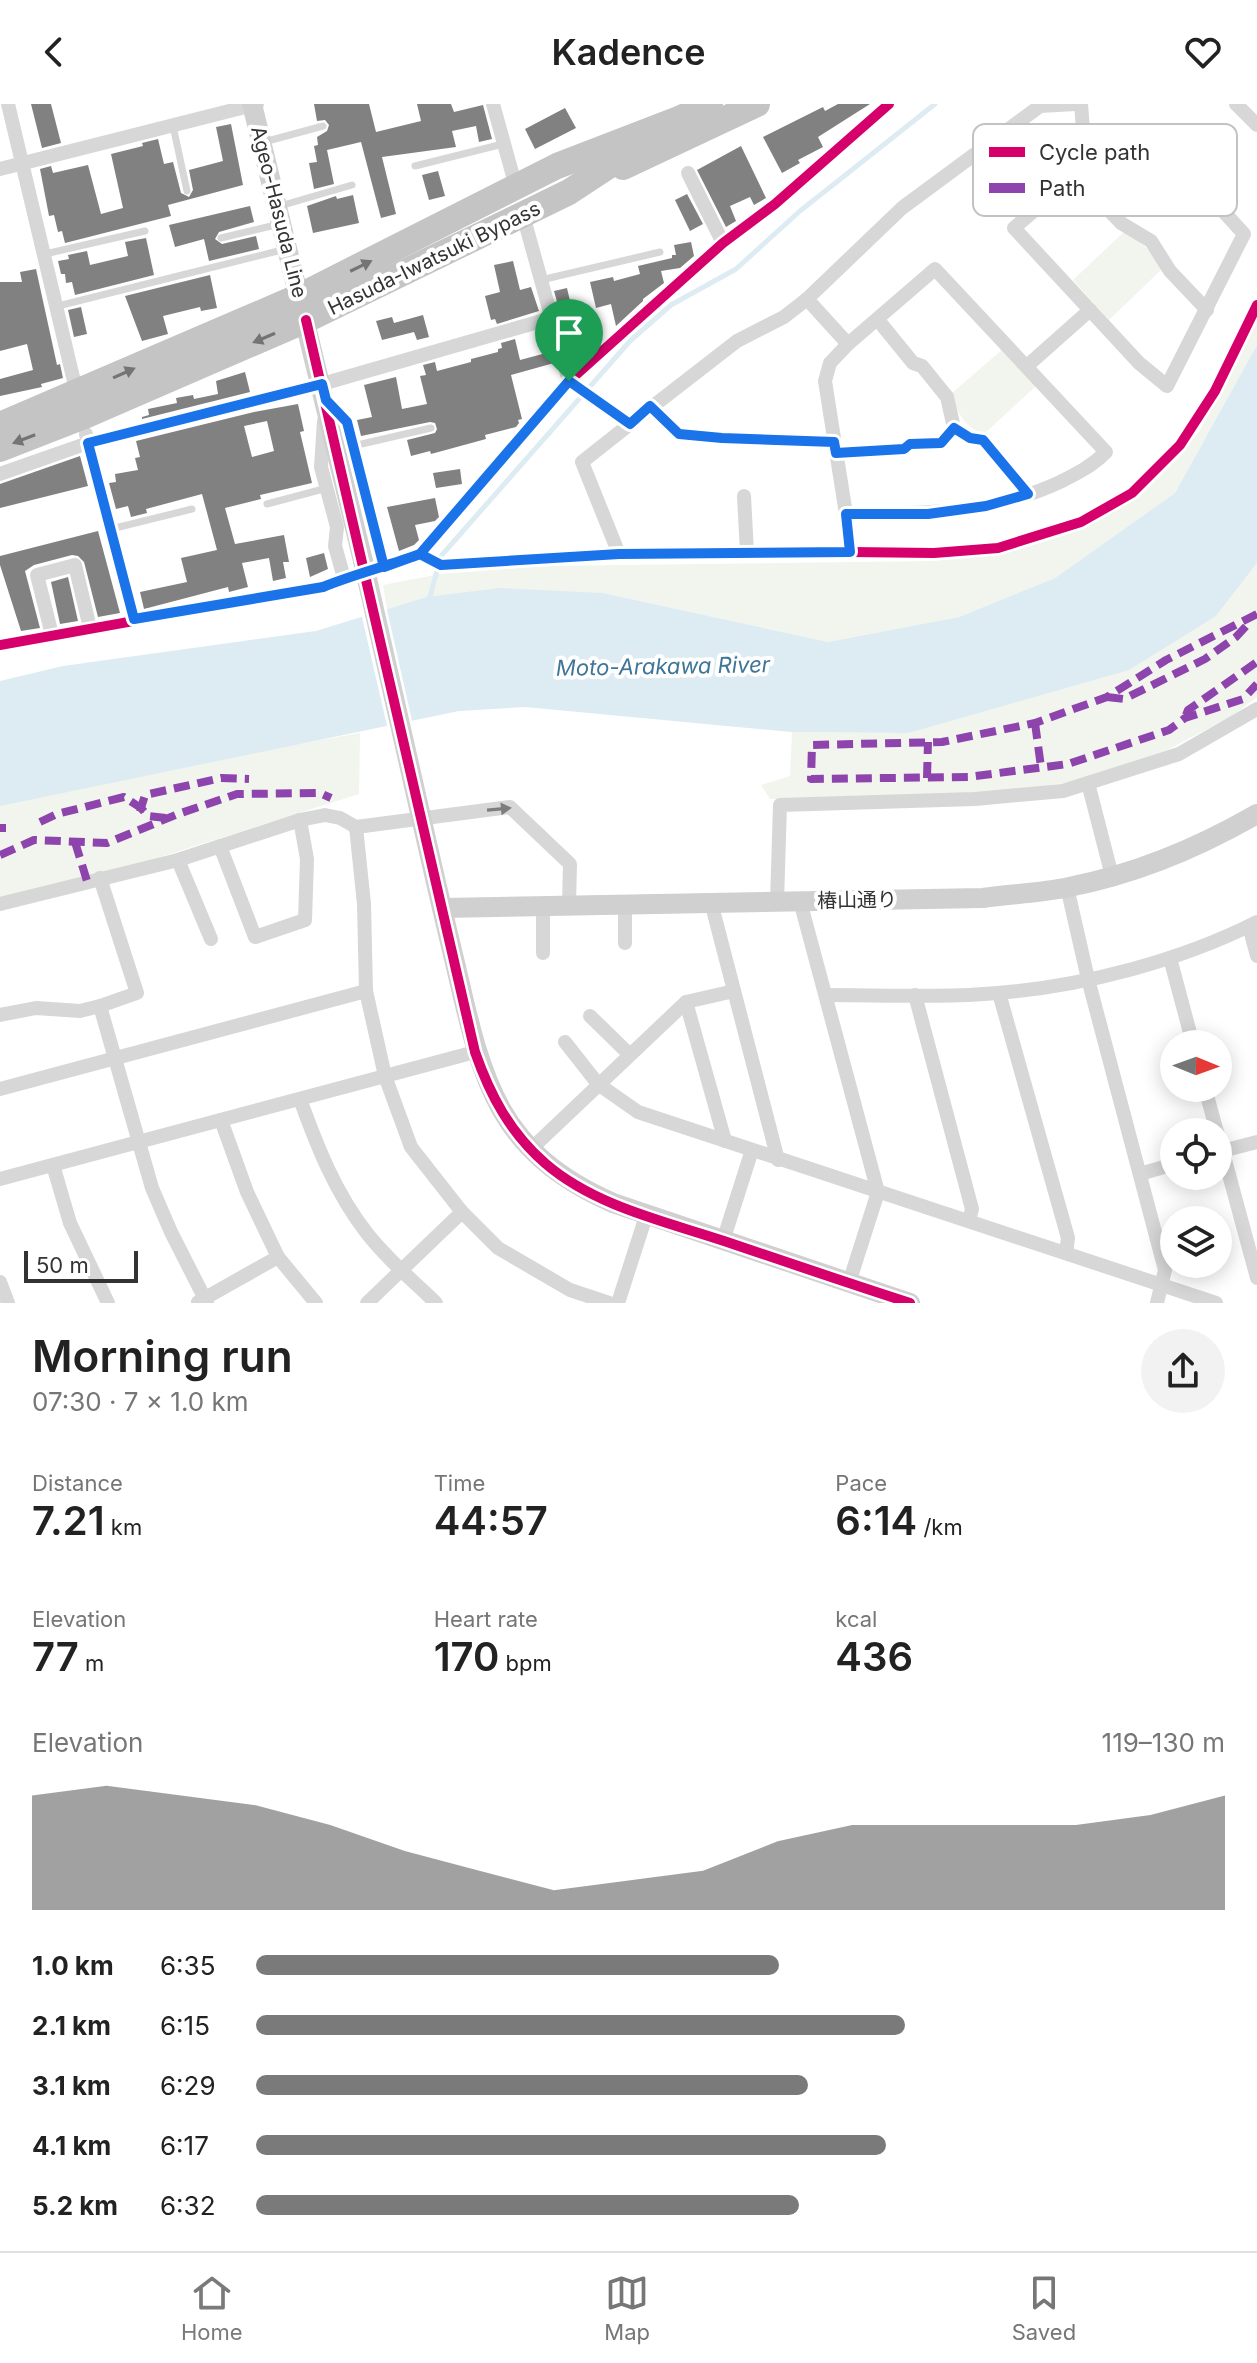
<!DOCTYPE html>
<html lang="en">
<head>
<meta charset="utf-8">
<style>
  body { margin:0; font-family:Inter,"Noto Sans JP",sans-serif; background:#f2f2f2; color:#222; height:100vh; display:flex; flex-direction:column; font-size:30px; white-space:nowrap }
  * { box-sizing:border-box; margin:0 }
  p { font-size:26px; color:#767676 }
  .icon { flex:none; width:44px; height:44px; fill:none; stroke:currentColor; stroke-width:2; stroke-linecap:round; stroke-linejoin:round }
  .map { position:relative; height:1199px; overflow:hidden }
  .panel { display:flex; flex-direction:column; background:#fff; flex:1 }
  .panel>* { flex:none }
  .needle { width:52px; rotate:91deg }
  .tools { position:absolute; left:1160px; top:926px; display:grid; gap:16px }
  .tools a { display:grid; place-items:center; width:72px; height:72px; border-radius:50%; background:#fff; box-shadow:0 4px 20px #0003; font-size:40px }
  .scale { position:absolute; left:24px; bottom:20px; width:114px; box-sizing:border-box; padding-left:8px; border:4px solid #333; border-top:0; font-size:22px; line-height:28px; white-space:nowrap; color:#333; -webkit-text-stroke:6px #fff; paint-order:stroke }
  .pin { position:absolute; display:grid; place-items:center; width:68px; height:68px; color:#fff; margin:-82px -34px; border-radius:50% 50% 50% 0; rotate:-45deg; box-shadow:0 0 8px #0007 }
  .pin .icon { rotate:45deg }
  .round { display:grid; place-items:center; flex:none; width:84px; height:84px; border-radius:42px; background:#f2f2f2 }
  .head { display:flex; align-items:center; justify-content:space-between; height:136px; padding:0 32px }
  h1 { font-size:44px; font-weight:600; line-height:60px }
  .metrics { display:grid; grid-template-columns:repeat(3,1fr); gap:12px; height:136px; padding:8px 32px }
  .metrics div { display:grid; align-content:center }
  .metrics b { font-size:40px; font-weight:600 }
  .metrics small { font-size:22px; font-weight:400 }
  .metrics p { font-size:22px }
  .chart { height:224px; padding:16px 32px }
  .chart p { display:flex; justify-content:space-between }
  .chart svg { width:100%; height:144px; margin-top:8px; fill:#7a7a7a; opacity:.7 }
  ul { padding:0 32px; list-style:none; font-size:26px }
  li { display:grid; grid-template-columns:128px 96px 1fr; align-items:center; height:60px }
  li i { height:20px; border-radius:10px; background:#7a7a7a }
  header { display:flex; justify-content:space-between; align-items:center; height:104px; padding:0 32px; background:#fff; font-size:36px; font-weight:600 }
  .menu { display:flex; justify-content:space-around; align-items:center; height:112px; border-top:2px solid #e0e0e0; background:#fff; font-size:22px; color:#767676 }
  .menu a { display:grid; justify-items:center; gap:4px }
  .menu .active { color:#7a7a7a }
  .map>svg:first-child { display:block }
</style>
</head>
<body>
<header><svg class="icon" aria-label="back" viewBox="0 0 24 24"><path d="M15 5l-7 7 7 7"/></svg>Kadence<svg class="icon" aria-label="heart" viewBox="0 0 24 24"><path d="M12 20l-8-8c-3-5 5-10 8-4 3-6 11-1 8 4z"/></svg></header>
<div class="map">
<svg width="1257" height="1199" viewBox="0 0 1257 1199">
  <rect width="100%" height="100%" fill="#fff"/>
  <g fill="#f1f5ed">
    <polygon points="1124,128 1136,133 1164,163 1109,216 1073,176"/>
    <polygon points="1257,214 1257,241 1175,389 1055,474 959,513 828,538 603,489 426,493 387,505 383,481 440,470 546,462 934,457 1000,451 1071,429 1138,394 1199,328"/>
    <path d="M1003,245L1037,281L984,330C966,325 955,307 952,289Z"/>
    <polygon points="1257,459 1257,593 1234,611 1167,646 1073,678 989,690 770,695 761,681 790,672 792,628 908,629 1216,512"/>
    <polygon points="360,629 359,690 157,754 0,793 0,699 224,653"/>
  </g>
  <polygon fill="#ddebf3" points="1257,241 1257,459 1216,512 1129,566 908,629 792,628 525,603 459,607 0,702 0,577 63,562 316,527 426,493 500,484 603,489 828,538 959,513 1055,474 1175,389"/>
  <polygon fill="#fff" points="386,501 413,621 388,626 361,509"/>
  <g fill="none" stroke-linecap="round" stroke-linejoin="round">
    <polyline stroke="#ddebf3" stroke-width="5" points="429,496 441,452 630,237 671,201 736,165 800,107 935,0"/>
  </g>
  <g fill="#818181" fill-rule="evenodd">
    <polygon points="31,0 51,0 61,39 42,44"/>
    <polygon points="314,0 369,0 376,28 421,17 417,0 451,0 454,8 483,1 492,35 479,38 476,22 452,27 456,43 382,53 396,110 381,114 361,38 327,46 334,80 314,85 309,59 317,58 314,42 318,41 317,33 327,27 329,21 325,16 317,17"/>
    <polygon points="838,0 870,0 818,33 823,43 798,56 800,59 782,69 763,33 823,3 825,7"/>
    <polygon points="565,4 576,24 535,45 525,25"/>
    <polygon points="231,20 243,81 168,101 171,112 65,139 62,127 58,128 54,111 49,112 40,65 51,62 53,69 88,61 101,110 123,104 111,50 143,42 142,39 158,35 164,60 173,58 181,89 189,93 193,86 189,66 223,57 216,23"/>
    <polygon points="741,42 766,94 754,101 750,93 730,102 736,117 726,123 697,66"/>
    <polygon points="438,67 445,92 429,96 422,71"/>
    <polygon points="687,90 703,120 690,127 675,96"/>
    <polygon points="353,91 359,119 313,129 307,102 336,92 337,95"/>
    <polygon points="250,102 254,118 219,128 215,135 222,140 256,132 259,145 209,157 204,135 175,143 169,121"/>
    <polygon points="146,134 154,171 75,191 72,178 66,179 65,170 61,170 58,157 69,155 68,151 87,147 90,161 128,152 125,138"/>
    <polygon points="691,138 694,152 680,164 661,167 664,179 643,195 643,197 616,222 611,200 596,204 590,178 613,173 614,177 640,170 638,162 672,154 672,151 676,151 674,141"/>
    <polygon points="513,157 520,186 531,183 539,207 497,220 495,215 491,216 485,192 500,188 494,161"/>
    <polygon points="36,165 57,261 60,260 63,274 41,280 42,283 0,292 0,275 33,266 27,240 0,247 0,178 22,178 20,168"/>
    <polygon points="210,171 217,204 201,207 200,203 163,212 168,230 142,237 125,192"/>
    <polygon points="567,184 576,223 581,221 584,233 580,234 584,250 573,254 554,187"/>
    <polygon points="81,203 87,230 74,233 68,206"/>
    <polygon points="423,211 429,233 417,236 414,228 382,236 376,217 392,213 394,219"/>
    <polygon points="515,235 520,256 550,248 554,259 511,271 522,315 518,316 519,319 516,323 485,331 486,335 431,350 430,347 411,352 407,336 435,329 437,325 435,319 430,318 361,332 357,316 372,313 364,281 396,273 402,305 427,300 420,272 426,271 423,261 435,258 437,267 471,258 471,255 498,248 498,245 502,244 501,239"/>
    <polygon points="245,268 250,288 142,315 142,313 149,311 148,305 177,299 176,294 193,291 194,295 218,290 216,277"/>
    <path d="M298,300L304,327L300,328L312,379L260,391L261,395L225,404L235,440L284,431L289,458H283L286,474L273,477L269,454L242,459L248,483L229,488L228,483L144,505L140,488L187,478L181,454L217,446L202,390L146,405L147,409L131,413L128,402L116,405L109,379L116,378L115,370L138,366L135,354L140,353L136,337L254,308ZM267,317L274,347L252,353L244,322Z"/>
    <polygon points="80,352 88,382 0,404 0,380"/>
    <polygon points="460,365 462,380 436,384 433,369"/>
    <polygon points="435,394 439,413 435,417 415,421 419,436 414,441 399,447 387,403"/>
    <polygon points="98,427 120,509 98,513 84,458 78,452 72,451 34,461 25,467 40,524 21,527 0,461 0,452"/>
    <polygon points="324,449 328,465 310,473 306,454"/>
    <polygon points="68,473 78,517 60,520 51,478"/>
  </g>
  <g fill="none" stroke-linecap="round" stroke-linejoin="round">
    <g stroke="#d7d7d7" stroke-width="7">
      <polyline points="173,22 187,87"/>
      <polyline points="264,38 323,22"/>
      <polyline points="415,62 503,40"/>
      <polyline points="280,102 352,81"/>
      <polyline points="221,134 280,120"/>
      <polyline points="45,150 145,127"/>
      <polyline points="541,176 660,148"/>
      <polyline points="58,202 286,145"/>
      <polyline points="353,342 431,324"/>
      <polyline points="267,400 327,384"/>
      <polyline points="111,425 192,405"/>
    </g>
    <g stroke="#d7d7d7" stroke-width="14">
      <polyline points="8,0 77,290"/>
      <polyline points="493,0 516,83"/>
      <polyline points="1081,0 1086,63"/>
      <polyline points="1236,0 1257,21"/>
      <polygon points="1158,45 1172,51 1244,130 1167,282 1139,259 1014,124 1101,49"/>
      <polyline points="0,65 257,0"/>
      <polyline points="688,69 723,139"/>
      <polyline points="1076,72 1121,119 1151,137 1170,167 1207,206"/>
      <polyline points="523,111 569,277 630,320 737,237 784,213 807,195 902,104 1040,2 1075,0"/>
      <path d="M935,165L1106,348C1092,362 1078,369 1060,378C992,410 919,410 846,410L825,277L830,259L848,240Z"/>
      <polyline points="807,195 848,240"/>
      <polyline points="878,216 913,259 922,262 947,293 954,324 970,334 983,336 1028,390"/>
      <polyline points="1027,262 1090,206"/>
      <polyline points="326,297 347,318 384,463"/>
      <polyline points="650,302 679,330 722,334 834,338"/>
      <polyline points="324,317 321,363 337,423 335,442 344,474"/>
      <polyline points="86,330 134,515"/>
      <polyline points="836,349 904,345 910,340 941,339 954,324"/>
      <polyline points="0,370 88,339 322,280 552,214"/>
      <polyline points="744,392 747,449"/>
      <polyline points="420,450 441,461 619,450 850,448 846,410"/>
      <polyline points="619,450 582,358 630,320"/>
      <polyline points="52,531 37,471 75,461 90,524"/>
      <polyline points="0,541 323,483 420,450 569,277 723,139 775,100 889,0"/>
      <polyline points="1088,679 1112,772"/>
      <polyline points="356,723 364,800 366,887 385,972 411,1043 462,1108 498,1144 570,1186 609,1199"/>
      <polyline points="220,742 255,833 305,816 307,755 300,716"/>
      <polyline points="178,756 211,835"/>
      <polyline points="100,774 137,889 100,902 152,1084 171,1128 207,1199"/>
      <polyline points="1067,783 1088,875 1165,1166 1157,1199"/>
      <polyline points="800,797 878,1088 849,1179"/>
      <polyline points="711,798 778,1056"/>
      <polyline points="777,798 780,701 975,695 1063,687 1179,650 1257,605"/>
      <polyline points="0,800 178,756 300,716 325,711 340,714 356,723 510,703 570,760 569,800"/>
      <polyline points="543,801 543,849"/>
      <polyline points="1249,822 1257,852"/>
      <polyline points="625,839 625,799"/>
      <polyline points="1170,854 1193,940"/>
      <polyline points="999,889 1068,1134 1066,1149"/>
      <path d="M826,891C883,891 941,894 998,889C1084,882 1180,857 1257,818"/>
      <polyline points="915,891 972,1105 969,1116"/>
      <polyline points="686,898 725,1037"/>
      <polyline points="0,911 36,904 80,907 100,902"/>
      <polyline points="590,912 629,950"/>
      <polyline points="565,938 598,980 638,1008 1216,1199"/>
      <polyline points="1205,984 1217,1028"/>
      <polyline points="0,985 366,887"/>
      <path d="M300,995C317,1042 335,1088 366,1128C386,1154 412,1176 436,1199"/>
      <polyline points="221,1016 247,1088 278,1153 316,1199"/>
      <polyline points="1218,1030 1257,1174"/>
      <polyline points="530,1046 686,898 734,887"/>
      <polyline points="1218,1048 1257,1038"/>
      <polyline points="53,1061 70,1119 108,1199"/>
      <polyline points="1140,1070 1174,1060"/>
      <polyline points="0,1075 475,948"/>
      <polyline points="723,1137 752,1046"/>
      <polyline points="0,1178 8,1199"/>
      <polyline points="198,1198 278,1153"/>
      <polyline points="367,1199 462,1108"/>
      <polyline points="618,1199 646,1112"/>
    </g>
    <g stroke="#d0d0d0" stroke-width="20">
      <polyline points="252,0 363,457"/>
      <path d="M416,691C429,748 442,806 456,863C482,976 497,1048 613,1099L910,1199"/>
      <path d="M442,804L983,794C1011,790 1041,789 1069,783C1136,770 1198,744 1257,710"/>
    </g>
    <g stroke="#c4c4c4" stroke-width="26">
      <polyline points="623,63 757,0"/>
      <polyline points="0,321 300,192 557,62 679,15 710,0"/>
      <polyline points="0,345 82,313 306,216 569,88 636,44"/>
    </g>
    <polyline stroke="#d0d0d0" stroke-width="20" points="363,457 416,691"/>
    <g stroke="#8e44ad" stroke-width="8" stroke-dasharray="16 8" stroke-linecap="butt">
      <polyline points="1257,510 1166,556 1107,593 1035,619 942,638 812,641 811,675 968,673 1068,660 1169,626 1185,614 1243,595 1257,580"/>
      <polyline points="1107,593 1124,595 1205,555 1236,533 1249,519"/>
      <polyline points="1186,611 1188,606 1257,558"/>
      <polyline points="1035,619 1041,663"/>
      <polyline points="927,674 928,638"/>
      <polyline points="166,714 148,712 141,704 145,691 221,674 249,675"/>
      <polyline points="40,718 57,710 124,693 141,704 139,711"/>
      <polyline points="0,724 6,724"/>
      <polyline points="75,738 87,777"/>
      <polyline points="0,751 34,736 107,739 178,710 237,690 320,689 331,694"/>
    </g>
    <defs>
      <g id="cycleway">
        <path d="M306,216L475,948C490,991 510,1029 546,1060C595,1102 664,1117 724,1137C786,1158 848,1179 910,1199"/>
        <polyline points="850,448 934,449 998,444 1081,418 1132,389 1180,341 1215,287 1257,201"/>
        <polyline points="0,541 323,483 420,450 569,277 723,139 775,100 889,0"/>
      </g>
    </defs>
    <use href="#cycleway" stroke="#fff" stroke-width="15"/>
    <use href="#cycleway" stroke="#d6006c" stroke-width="10"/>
  </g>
  <defs><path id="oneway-solid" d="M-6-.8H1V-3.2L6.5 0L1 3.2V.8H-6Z" transform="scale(2)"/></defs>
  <g fill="#747474">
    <use href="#oneway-solid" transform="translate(361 162) rotate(-26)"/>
    <use href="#oneway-solid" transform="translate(264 234) rotate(157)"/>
    <use href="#oneway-solid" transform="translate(124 269) rotate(-24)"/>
    <use href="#oneway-solid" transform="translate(24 335) rotate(159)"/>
  </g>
  <use fill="#7d7d7d" href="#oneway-solid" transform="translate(499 705) rotate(-5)"/>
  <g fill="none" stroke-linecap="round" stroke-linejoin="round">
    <defs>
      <path id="route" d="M569,277L420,450C388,462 355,470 323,483L134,515L88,339L322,280L326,296L347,318L384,463L420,450L441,461L619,450L850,448L846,410H928L986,402L1028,390L983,336L970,334L954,324L941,339L910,340L904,345L836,349L834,338L722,334L679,330L650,302L630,320L569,277"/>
    </defs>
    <use href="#route" stroke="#fff" stroke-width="16"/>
    <use href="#route" stroke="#1a73e8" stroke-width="10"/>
  </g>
  <g text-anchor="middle" stroke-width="8" stroke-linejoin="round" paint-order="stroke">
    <g font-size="20" fill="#333" stroke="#fff">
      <text transform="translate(279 108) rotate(76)" y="7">Ageo-Hasuda Line</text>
      <text transform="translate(434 154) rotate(-26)" y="7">Hasuda-Iwatsuki Bypass</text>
      <text transform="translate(857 796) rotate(-1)" y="7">椿山通り</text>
    </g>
    <g font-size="22" font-style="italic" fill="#3f7597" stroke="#fff">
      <text transform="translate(663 562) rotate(-1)" y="8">Moto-Arakawa River</text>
    </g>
  </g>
  <rect x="973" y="20" width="264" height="92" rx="12" fill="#fff" stroke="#c2c2c2" stroke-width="2"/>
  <rect x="989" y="43" width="36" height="10" fill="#d6006c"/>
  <rect x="989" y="79" width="36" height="10" fill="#8e44ad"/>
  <g font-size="22" fill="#333">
    <text x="1039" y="56">Cycle path</text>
    <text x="1039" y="92">Path</text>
  </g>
</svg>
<div class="tools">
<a><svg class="needle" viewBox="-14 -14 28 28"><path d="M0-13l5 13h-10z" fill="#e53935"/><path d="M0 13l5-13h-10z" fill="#767676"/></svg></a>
<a><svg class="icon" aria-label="locate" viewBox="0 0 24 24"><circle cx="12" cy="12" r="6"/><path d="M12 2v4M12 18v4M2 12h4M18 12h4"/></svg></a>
<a><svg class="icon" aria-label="layers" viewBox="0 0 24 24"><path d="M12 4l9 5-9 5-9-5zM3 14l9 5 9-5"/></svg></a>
</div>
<div class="scale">50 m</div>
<div class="pin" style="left:569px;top:277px;background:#1e9e55"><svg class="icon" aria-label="arrive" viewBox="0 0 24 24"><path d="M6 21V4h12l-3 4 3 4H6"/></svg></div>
</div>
<section class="panel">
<div class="head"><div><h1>Morning run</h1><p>07:30 · 7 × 1.0 km</p></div><a class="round"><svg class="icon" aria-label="share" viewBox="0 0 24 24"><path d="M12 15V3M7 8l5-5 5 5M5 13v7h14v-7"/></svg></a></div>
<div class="metrics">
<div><p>Distance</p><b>7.21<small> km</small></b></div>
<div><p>Time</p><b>44:57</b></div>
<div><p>Pace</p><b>6:14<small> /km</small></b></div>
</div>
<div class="metrics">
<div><p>Elevation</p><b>77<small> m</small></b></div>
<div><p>Heart rate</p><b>170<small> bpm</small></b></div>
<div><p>kcal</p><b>436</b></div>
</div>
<div class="chart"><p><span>Elevation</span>119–130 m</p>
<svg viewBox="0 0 160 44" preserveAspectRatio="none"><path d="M0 44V9L10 6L20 9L30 12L40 18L50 26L60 32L70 38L80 35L90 32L100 23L110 18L120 18L130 18L140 18L150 15L160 9V44z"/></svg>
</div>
<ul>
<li><b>1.0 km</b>6:35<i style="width:54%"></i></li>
<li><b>2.1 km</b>6:15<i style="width:67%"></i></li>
<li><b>3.1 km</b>6:29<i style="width:57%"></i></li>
<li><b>4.1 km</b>6:17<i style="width:65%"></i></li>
<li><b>5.2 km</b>6:32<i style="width:56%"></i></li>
</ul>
</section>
<nav class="menu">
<a class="active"><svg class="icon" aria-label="home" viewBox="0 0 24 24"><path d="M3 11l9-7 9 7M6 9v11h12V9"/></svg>Home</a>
<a><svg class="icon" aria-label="map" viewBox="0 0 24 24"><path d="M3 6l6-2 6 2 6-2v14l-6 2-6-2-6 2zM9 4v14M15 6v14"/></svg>Map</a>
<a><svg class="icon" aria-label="saved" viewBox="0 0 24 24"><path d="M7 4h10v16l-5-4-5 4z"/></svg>Saved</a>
</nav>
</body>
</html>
